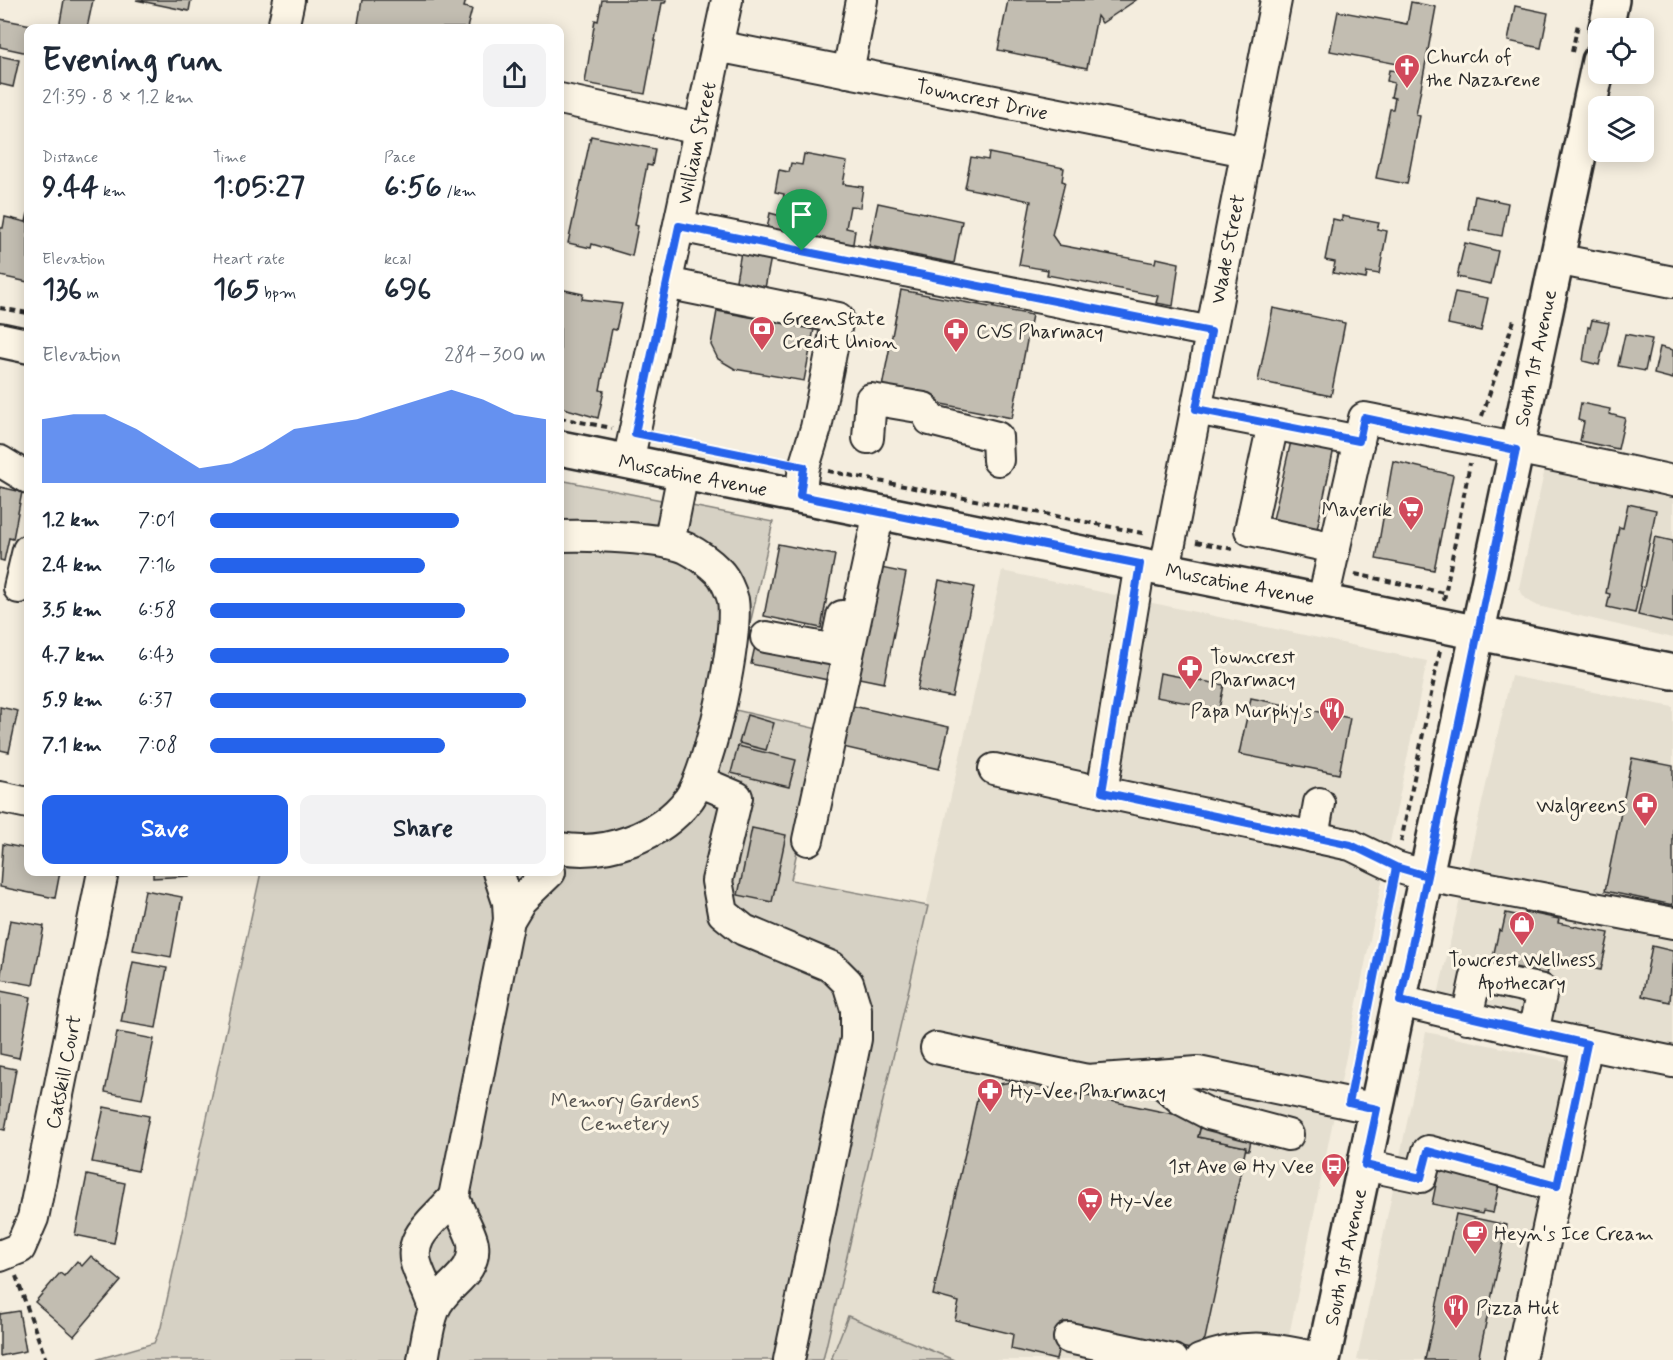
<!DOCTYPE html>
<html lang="en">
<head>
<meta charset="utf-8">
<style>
  body { margin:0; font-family:Mynerve,sans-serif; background:#f2f2f3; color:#1f2937; height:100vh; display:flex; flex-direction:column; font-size:22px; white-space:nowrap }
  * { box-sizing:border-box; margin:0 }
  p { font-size:20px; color:#747a83 }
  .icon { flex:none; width:33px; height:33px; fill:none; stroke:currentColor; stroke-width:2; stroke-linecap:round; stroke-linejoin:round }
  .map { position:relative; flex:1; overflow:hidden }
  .drawer { position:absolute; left:24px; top:24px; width:540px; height:852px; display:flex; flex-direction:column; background:#fff; border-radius:12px; box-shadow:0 3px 15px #0003 }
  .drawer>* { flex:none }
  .buttons { position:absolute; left:1588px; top:18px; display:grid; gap:12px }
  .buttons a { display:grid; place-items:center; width:66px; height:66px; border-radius:12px; background:#fff; box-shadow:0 3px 15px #0003; font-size:30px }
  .pin { position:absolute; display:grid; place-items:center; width:51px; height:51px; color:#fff; margin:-62px -26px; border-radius:50% 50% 50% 0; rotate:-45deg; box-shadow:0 0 6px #0007 }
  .pin .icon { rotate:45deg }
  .round { display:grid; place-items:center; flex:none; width:63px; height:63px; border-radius:12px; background:#f2f2f3 }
  .headline { display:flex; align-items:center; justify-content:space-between; height:102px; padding:0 18px }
  h1 { font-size:33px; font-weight:700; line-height:45px }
  .metrics { display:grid; grid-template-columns:repeat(3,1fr); gap:9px; height:102px; padding:6px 18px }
  .metrics div { display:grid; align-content:center }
  .metrics b { font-size:30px; font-weight:700 }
  .metrics small { font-size:16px; font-weight:400 }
  .metrics p { font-size:16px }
  .chart { height:168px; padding:12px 18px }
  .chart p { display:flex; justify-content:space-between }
  .chart svg { width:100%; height:108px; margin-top:6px; fill:#2563eb; opacity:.7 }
  .cta { display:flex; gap:12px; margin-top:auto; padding:12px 18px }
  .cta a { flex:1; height:69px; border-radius:12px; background:#2563eb; color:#fff; font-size:24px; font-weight:700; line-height:69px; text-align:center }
  .cta a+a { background:#f2f2f3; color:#1f2937 }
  ul { padding:0 18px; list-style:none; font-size:20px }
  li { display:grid; grid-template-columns:96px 72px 1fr; align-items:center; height:45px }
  li i { height:15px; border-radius:8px; background:#2563eb }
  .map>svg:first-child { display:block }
</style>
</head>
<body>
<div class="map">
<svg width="1673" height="1360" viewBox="0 0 1673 1360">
  <rect width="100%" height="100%" fill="#f4edde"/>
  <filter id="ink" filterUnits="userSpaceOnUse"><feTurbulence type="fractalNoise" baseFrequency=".0167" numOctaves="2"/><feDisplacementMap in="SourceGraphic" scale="12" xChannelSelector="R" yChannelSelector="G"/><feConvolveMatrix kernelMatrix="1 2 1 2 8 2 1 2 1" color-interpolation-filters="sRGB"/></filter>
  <g filter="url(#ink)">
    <g fill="#e5dfd0">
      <polygon points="1546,464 1673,491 1673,638 1538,606 1525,599 1519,588"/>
      <polygon points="1002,571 1427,661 1284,1360 823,1360"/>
      <polygon points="1511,676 1673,707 1673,1046 1438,995"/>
      <polygon points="1426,1032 1599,1068 1536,1360 1357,1360"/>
    </g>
    <g fill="#d6d1c4" stroke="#807e78" stroke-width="1.5">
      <polygon points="560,480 773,522 731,709 822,730 791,880 928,906 823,1360 95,1360 154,1343 161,1327 261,872 560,872"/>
      <polygon points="848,1316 954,1360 831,1360"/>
    </g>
    <g fill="#c2bdb1" stroke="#2b2b2b" stroke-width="1.5">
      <polygon points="64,0 93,0 87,28 59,28"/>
      <polygon points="136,0 191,0 189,11"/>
      <polygon points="362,0 466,0 464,7 472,9 467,28 380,28 358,24"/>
      <polygon points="602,0 666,0 665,3 662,3 645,94 585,83 595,20 598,21"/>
      <polygon points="1008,0 1136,0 1102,23 1097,16 1087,68 998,50"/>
      <polygon points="1411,2 1436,7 1416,115 1420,116 1407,184 1376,178 1390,109 1393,109 1395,98 1391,97 1394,83 1387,81 1389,70 1397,71 1398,64 1330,51 1338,11 1407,24"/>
      <polygon points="1515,6 1548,13 1541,48 1508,41"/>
      <polygon points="0,19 47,28 28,28 28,53 0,47"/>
      <polygon points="0,56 19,60 13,87 0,84"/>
      <polygon points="591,136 655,149 652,166 647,165 635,225 638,226 632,256 592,244 591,248 568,243"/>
      <polygon points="989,153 1064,168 1062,181 1065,182 1052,235 1059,245 1155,263 1156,258 1179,263 1173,306 1156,303 1158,296 1047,275 1048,270 1019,265 1031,201 965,188 971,157 988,160"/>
      <polygon points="804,154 847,162 843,184 863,187 860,207 850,206 846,228 855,230 852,250 766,234 770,213 781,216 784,194 775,192 779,170 789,172 791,163 802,165"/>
      <polygon points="1475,196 1508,203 1502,236 1469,230"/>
      <polygon points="878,203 962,221 954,263 869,246"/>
      <polygon points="28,213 28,282 0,276 0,228 3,228 5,217 26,222"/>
      <polygon points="1342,216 1379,223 1377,229 1387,231 1379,274 1367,272 1366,279 1333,273 1335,262 1325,260 1333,219 1342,221"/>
      <polygon points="1465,243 1498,251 1491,284 1457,277"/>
      <polygon points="741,252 771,257 759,319 730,314"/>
      <polygon points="560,289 583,294 582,299 622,304 616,330 612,329 600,390 604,391 598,418 560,407"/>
      <polygon points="901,290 1032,315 1012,418 881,392"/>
      <polygon points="1455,292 1488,298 1481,331 1448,324"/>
      <polygon points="1273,308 1345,323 1331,396 1258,381"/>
      <polygon points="717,311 814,329 804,381 735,369 718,359 711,345"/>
      <polygon points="1592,320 1609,323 1599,365 1583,361 1588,327 1590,328"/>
      <polygon points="1625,334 1652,339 1645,371 1618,366"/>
      <polygon points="1660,347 1673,350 1673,379 1654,374"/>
      <polygon points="1581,403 1610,409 1609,414 1625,418 1618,449 1580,441 1584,422 1578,420"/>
      <polygon points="1291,441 1334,448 1316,534 1272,524"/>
      <polygon points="1393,461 1453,475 1434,570 1376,559"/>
      <polygon points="0,487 22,492 13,539 9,538 4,561 0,560"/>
      <polygon points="1628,504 1656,510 1635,613 1607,607 1610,594 1606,593 1619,527 1623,528"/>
      <polygon points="1655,537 1673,541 1673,623 1638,615"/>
      <polygon points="778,544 835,555 821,628 764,616"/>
      <polygon points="871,566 906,573 884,683 849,676"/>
      <polygon points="939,580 974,587 952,697 917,690"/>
      <polygon points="756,642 833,658 828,680 751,664"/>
      <polygon points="1160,673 1224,685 1219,709 1156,697"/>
      <polygon points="1251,698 1350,718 1339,774 1239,754"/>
      <polygon points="839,703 949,727 939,769 830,744"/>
      <polygon points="0,707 18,711 9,752 0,750"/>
      <polygon points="747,715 774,723 766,750 739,743"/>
      <polygon points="738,746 796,760 789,787 731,773"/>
      <polygon points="1632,758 1673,766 1673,905 1605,891"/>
      <polygon points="752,828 786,835 772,902 738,895"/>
      <polygon points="3,844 28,849 28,872 60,872 55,898 0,887"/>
      <polygon points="153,872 189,872 189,876 153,878"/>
      <polygon points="145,890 182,897 171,957 133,950"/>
      <polygon points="1525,912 1559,919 1558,923 1609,933 1601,970 1550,960 1547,975 1537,973 1536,978 1522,975 1524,969 1492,962 1499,930 1502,931 1506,913 1525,917"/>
      <polygon points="10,920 44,926 33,985 0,979"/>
      <polygon points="1652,946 1673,951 1670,1002 1642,996"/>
      <polygon points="133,962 167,968 156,1028 121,1022"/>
      <polygon points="0,991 31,997 19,1058 0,1054"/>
      <polygon points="117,1032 154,1039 142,1099 105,1092"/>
      <polygon points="0,1066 16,1069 5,1130 0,1129"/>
      <polygon points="1016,1081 1187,1117 1201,1126 1198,1137 1246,1147 1205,1339 1195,1350 1064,1322 1056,1360 1011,1349 1013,1334 955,1320 959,1302 933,1295 979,1091 997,1096 1000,1084"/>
      <polygon points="1219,1103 1257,1111 1249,1150 1246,1150 1246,1147 1198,1137 1201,1126"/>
      <polygon points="104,1107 149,1116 138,1171 92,1162"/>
      <polygon points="1440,1165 1489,1175 1487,1183 1499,1185 1493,1213 1483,1211 1482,1214 1432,1204"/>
      <polygon points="87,1175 125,1183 114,1243 75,1235"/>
      <polygon points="1456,1214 1507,1225 1478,1360 1425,1360"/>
      <polygon points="91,1256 121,1281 74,1336 35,1302 60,1273 64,1276 77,1261 82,1266"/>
      <polygon points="19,1311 26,1351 0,1356 0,1314"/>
    </g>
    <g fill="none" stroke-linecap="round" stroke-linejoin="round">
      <defs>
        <g id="minor">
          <polyline points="283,28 289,0"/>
          <polyline points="717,46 1246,151"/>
          <polyline points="848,72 862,0"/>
          <polyline points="560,99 699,129"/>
          <polyline points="679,226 1211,332"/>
          <polyline points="1556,259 1673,282"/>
          <polyline points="666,283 838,318 816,428 804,467 800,496"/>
          <polyline points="1196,409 1359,441"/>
          <polyline points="1273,424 1250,530 1335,548"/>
          <polyline points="868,438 871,399 924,408 930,420 997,437 998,460"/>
          <polyline points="0,461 28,478"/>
          <polyline points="628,462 727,0"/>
          <path d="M560,536C589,535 660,537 686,548C698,554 710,563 719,572C725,578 731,592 733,600C739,636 710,770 689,799C660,837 606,856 560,848"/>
          <polyline points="669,543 683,473"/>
          <polyline points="1165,569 1276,0"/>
          <polyline points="19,588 28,550"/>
          <path d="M1323,600L1364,418C1467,439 1570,458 1673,481"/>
          <polyline points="766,637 835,650 842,616"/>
          <polyline points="994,769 1351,845 1396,867 1427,876 1673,923"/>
          <polyline points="699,781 737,797 717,881 723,913 744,930 832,967 848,983 856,1009 856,1039 789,1360"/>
          <polyline points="1102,792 1140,564"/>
          <polyline points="0,797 28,803"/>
          <polyline points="1313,837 1319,803"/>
          <polyline points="808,840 879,512"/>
          <polyline points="498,872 508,902 509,920"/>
          <polyline points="1400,1001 1533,1033 1673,1062"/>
          <polyline points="1467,1018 1476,976 1542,990 1533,1033"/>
          <polyline points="936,1048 1087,1080 1198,1072 1377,1109"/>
          <polyline points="1153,1075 1182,1100 1209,1114 1288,1135"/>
          <polyline points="1365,1165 1421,1177 1428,1151 1557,1186"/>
          <polyline points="0,1256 20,1248 33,1218 103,872"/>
          <path d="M434,1309C430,1294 423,1283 418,1269C404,1237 437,1219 454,1197"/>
          <polyline points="1069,1338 1173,1360"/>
          <path d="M423,1360C426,1344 428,1325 434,1310C443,1284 477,1276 473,1244C472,1233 458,1212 454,1197L509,920L521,900L550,872"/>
          <path d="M1200,1360C1246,1342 1276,1348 1323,1359"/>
          <polyline points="1520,1360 1587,1044"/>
        </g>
        <g id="major">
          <polyline points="1606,28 1612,0"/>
          <polyline points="0,340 28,346"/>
          <polyline points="560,448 1673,672"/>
          <polyline points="1323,1360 1599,61"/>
        </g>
      </defs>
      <use href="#minor" stroke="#2b2b2b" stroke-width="34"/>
      <use href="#major" stroke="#2b2b2b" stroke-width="38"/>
      <g stroke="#2b2b2b" stroke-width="4" stroke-dasharray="6 4.5" stroke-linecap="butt">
        <polyline points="1572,52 1578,24"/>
        <polyline points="0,308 28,313"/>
        <polyline points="1482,416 1515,317"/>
        <polyline points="560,418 612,428"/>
        <polyline points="657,438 779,462"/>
        <polyline points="828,471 1147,534"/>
        <polyline points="1196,542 1233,549"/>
        <polyline points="1355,574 1445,593"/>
        <polyline points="1444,600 1470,463"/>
        <polyline points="1401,842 1440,650"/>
        <polyline points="1368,1007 1391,891"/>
        <polyline points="16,1276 46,1360"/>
      </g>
      <use href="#minor" stroke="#fcf5e5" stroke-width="30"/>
      <use href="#major" stroke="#fcf5e5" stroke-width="33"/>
    </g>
  </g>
  <g fill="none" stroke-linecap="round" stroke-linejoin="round" filter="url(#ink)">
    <defs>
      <polyline id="route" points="802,251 679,226 635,433 804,467 800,496 1140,564 1102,792 1351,845 1396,867 1427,876 1400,1001 1587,1044 1557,1186 1428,1151 1421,1178 1365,1165 1377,1109 1349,1103 1396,867 1427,876 1516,450 1364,418 1359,441 1196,409 1211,332 802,251"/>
    </defs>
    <use href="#route" stroke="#fff" stroke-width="12"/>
    <use href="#route" stroke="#2563eb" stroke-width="8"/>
  </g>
  <defs>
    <symbol id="church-pin" viewBox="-11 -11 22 30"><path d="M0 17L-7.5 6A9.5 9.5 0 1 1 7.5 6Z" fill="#d1495b" stroke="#fcf5e5"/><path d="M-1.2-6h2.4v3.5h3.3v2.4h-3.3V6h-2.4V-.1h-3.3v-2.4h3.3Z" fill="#fff"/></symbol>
    <symbol id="bank-pin" viewBox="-11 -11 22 30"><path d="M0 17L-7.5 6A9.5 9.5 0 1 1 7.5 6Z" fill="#d1495b" stroke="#fcf5e5"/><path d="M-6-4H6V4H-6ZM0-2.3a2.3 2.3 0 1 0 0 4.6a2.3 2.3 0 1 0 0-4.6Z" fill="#fff"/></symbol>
    <symbol id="pharmacy-pin" viewBox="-11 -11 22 30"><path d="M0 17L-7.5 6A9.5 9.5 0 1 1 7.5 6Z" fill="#d1495b" stroke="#fcf5e5"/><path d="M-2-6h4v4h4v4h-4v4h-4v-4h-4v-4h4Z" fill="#fff"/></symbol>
    <symbol id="supermarket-pin" viewBox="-11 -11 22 30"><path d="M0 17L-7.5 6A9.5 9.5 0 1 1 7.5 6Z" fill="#d1495b" stroke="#fcf5e5"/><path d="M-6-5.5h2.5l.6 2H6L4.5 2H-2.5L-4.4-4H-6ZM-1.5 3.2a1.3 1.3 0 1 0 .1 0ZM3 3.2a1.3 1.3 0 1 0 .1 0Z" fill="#fff"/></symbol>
    <symbol id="restaurant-pin" viewBox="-11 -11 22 30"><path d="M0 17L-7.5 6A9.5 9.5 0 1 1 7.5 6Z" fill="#d1495b" stroke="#fcf5e5"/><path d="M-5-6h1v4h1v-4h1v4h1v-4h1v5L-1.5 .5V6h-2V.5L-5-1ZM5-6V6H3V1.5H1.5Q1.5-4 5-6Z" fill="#fff"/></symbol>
    <symbol id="shop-pin" viewBox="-11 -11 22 30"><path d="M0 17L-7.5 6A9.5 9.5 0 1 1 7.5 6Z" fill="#d1495b" stroke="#fcf5e5"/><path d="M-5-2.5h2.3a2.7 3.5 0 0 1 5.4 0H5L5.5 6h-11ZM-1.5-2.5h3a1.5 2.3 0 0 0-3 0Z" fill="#fff"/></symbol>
    <symbol id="bus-pin" viewBox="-11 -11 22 30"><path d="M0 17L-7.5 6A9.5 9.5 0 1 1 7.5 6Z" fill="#d1495b" stroke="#fcf5e5"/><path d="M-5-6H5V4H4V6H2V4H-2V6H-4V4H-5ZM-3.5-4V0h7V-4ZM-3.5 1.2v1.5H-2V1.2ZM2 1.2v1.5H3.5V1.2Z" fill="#fff"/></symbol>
    <symbol id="cafe-pin" viewBox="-11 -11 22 30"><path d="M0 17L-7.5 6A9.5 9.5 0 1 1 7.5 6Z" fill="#d1495b" stroke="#fcf5e5"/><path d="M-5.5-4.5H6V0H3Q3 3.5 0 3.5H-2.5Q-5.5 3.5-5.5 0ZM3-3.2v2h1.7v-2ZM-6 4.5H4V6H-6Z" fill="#fff"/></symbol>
  </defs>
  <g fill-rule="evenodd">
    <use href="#church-pin" x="1392" y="52" width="30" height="40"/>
    <use href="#bank-pin" x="747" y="314" width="30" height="40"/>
    <use href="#pharmacy-pin" x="941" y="316" width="30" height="40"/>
    <use href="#supermarket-pin" x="1396" y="494" width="30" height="40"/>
    <use href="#pharmacy-pin" x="1175" y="653" width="30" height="40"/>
    <use href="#restaurant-pin" x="1317" y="695" width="30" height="40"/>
    <use href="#pharmacy-pin" x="1630" y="790" width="30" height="40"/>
    <use href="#shop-pin" x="1507" y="909" width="30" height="40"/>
    <use href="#pharmacy-pin" x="975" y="1076" width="30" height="40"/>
    <use href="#bus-pin" x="1319" y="1151" width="30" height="40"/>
    <use href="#supermarket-pin" x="1075" y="1185" width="30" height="40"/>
    <use href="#cafe-pin" x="1460" y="1218" width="30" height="40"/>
    <use href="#restaurant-pin" x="1441" y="1292" width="30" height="40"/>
  </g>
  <g text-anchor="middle" stroke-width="6" stroke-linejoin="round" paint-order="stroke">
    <g font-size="20" fill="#2b2b2b" stroke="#fcf5e5" text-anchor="start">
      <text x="1426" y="63">Church of<tspan x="1426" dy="23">the Nazarene</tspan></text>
      <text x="782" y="325">GreenState<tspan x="782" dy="23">Credit Union</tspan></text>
      <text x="976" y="338">CVS Pharmacy</text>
      <text x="1392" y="516" text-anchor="end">Maverik</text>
      <text x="1210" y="663">Towncrest<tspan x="1210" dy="23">Pharmacy</tspan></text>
      <text x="1312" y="717" text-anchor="end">Papa Murphy's</text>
      <text x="1626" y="812" text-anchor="end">Walgreens</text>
      <text x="1522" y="966" text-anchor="middle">Towcrest Wellness<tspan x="1522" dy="23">Apothecary</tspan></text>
      <text x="1010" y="1098">Hy-Vee Pharmacy</text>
      <text x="1314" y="1173" text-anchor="end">1st Ave @ Hy Vee</text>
      <text x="1110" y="1207">Hy-Vee</text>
      <text x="1494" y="1240">Heyn's Ice Cream</text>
      <text x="1476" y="1314">Pizza Hut</text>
    </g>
    <g font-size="20" fill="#2b2b2b" stroke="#fcf5e5">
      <text transform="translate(982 99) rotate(12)" y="7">Towncrest Drive</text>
      <text transform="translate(696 143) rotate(-78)" y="7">William Street</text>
      <text transform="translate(1227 249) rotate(-79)" y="7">Wade Street</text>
      <text transform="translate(1535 358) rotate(-78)" y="7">South 1st Avenue</text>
      <text transform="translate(693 475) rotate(11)" y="7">Muscatine Avenue</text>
      <text transform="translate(1240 584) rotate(11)" y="7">Muscatine Avenue</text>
      <text transform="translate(63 1072) rotate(-79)" y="7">Catskill Court</text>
      <text transform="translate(1345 1257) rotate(-78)" y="7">South 1st Avenue</text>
    </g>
    <g font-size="20" fill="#565451" stroke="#fcf5e5">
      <text x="625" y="1107">Memory Gardens<tspan x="625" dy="23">Cemetery</tspan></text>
    </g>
  </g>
</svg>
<div class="buttons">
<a><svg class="icon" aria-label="locate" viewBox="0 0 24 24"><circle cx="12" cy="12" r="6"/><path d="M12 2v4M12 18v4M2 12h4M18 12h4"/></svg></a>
<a><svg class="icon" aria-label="layers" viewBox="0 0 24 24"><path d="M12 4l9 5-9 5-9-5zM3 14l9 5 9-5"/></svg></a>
</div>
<div class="pin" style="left:802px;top:251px;background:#1e9e55"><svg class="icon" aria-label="arrive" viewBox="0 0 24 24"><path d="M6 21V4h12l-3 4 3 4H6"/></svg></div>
<section class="drawer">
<div class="headline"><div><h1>Evening run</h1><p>21:39 · 8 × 1.2 km</p></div><a class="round"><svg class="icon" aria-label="share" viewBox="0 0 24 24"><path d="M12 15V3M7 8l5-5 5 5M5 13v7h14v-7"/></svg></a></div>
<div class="metrics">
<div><p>Distance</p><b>9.44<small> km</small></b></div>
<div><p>Time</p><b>1:05:27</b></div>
<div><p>Pace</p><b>6:56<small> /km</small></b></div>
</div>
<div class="metrics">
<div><p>Elevation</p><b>136<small> m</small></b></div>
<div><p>Heart rate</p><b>165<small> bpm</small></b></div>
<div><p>kcal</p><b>696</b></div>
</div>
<div class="chart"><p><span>Elevation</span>284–300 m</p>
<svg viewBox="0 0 160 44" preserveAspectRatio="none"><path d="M0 44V18L10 16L20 16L30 22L40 30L50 38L60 36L70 30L80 22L90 20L100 18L110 14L120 10L130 6L140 10L150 16L160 18V44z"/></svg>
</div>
<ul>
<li><b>1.2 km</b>7:01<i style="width:74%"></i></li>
<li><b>2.4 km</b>7:16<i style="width:64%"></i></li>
<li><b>3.5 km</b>6:58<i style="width:76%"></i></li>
<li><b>4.7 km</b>6:43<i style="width:89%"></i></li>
<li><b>5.9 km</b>6:37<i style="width:94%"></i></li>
<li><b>7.1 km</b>7:08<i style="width:70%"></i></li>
</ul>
<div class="cta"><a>Save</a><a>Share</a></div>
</section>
</div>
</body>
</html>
